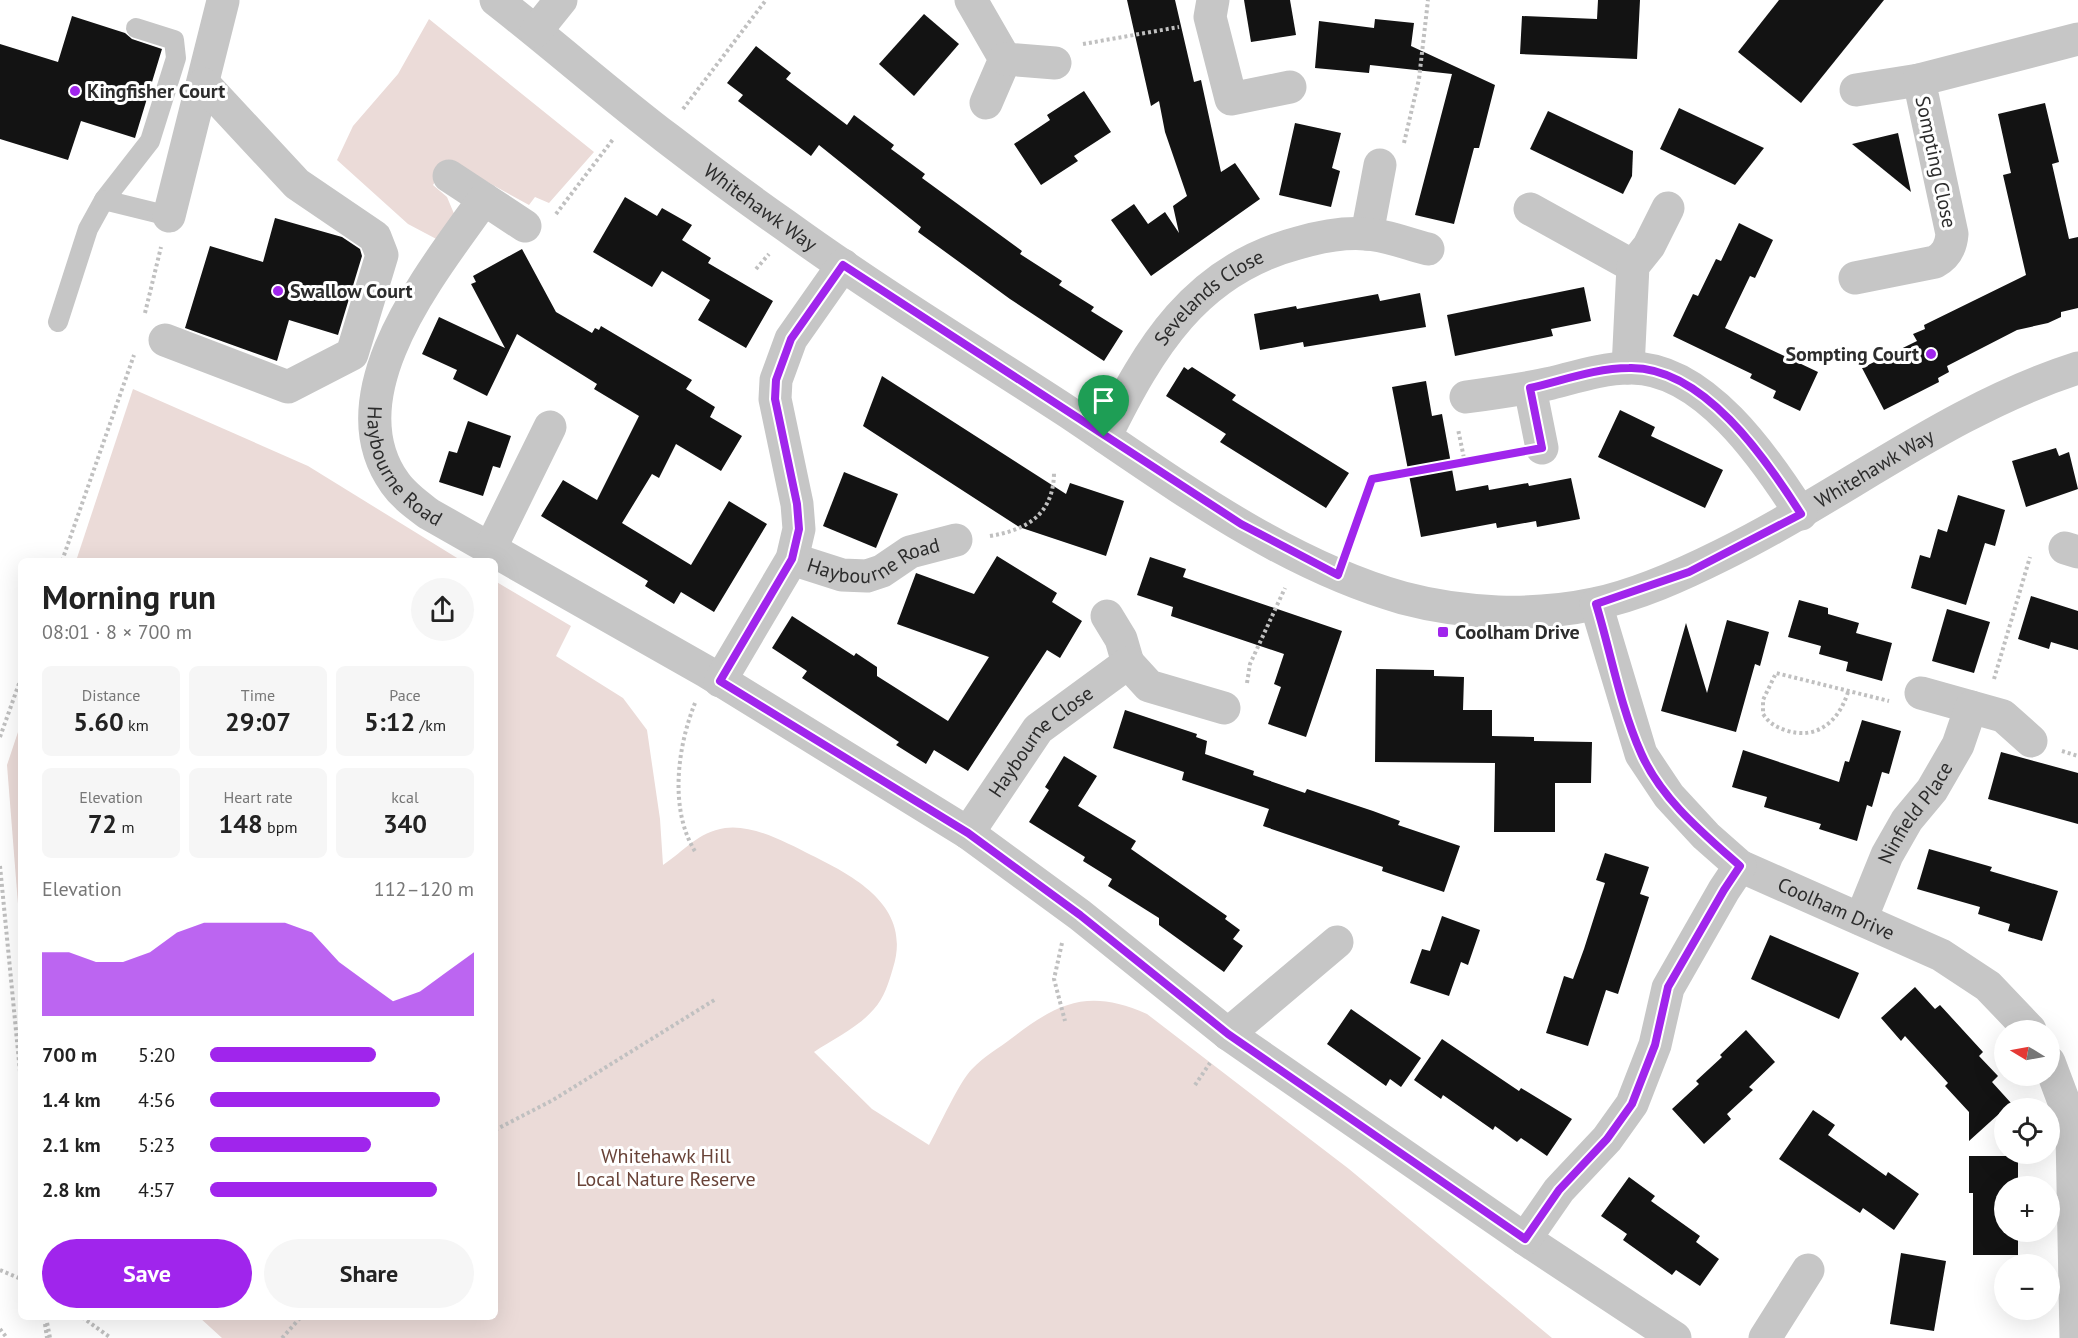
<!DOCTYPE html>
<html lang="en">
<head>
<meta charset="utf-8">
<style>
  body { margin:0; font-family:"PT Sans",sans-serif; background:#f6f6f6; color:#222; height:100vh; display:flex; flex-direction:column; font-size:22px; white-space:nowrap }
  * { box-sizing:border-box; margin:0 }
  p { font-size:20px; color:#767676 }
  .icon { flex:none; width:33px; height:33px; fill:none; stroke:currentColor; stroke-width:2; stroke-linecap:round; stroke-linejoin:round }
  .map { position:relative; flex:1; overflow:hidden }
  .panel { position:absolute; left:18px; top:558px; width:480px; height:762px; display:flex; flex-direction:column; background:#fff; border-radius:9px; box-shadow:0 6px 24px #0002 }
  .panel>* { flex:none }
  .needle { width:39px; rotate:280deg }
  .tools { position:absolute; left:1994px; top:1020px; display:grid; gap:12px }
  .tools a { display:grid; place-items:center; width:66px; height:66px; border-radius:50%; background:#fff; box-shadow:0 6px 24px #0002; font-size:30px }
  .pin { position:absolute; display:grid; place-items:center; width:51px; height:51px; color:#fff; margin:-62px -26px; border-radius:50% 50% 50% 0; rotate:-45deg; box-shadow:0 0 6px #0007 }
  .pin .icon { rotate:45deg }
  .round { display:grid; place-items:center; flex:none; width:63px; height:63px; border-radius:32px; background:#f6f6f6 }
  .head { display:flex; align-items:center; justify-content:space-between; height:102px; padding:0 24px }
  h1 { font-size:33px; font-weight:600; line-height:45px }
  .metrics { display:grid; grid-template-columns:repeat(3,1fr); gap:9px; height:102px; padding:6px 24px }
  .metrics div { display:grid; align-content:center; border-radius:9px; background:#f6f6f6; text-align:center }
  .metrics b { font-size:26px; font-weight:600 }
  .metrics small { font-size:16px; font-weight:400 }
  .metrics p { font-size:16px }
  .chart { height:168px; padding:12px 24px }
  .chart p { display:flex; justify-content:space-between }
  .chart svg { width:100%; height:108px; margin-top:6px; fill:#a025ec; opacity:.7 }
  .cta { display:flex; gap:12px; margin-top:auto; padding:12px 24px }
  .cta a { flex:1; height:69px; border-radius:36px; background:#a025ec; color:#fff; font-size:24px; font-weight:600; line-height:69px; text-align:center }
  .cta a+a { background:#f6f6f6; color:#222 }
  ul { padding:0 24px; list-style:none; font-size:20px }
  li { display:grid; grid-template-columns:96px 72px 1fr; align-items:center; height:45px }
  li i { height:15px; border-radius:8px; background:#a025ec }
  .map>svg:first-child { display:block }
</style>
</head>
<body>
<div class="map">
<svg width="2078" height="1338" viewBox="0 0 2078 1338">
  <rect width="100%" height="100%" fill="#fff"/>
  <g fill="#ebdbd8">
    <polygon points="429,19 594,152 549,203 535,197 529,205 449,161 433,185 447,197 455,216 442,242 408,224 337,160 353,126 398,74"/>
    <polygon points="133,389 308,466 462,561 76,561"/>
    <path d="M495,581L571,626L556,656L623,698L647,730L660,819L663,865C684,851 698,832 725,828C753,824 787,843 811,855C858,878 912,908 893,968C889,982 884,998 874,1009C859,1027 833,1039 814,1052L872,1109L929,1145C939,1127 959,1082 972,1069C983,1057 999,1048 1012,1038C1060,1001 1090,989 1147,1014L1349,1169L1552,1338H222L199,1317H495Z"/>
    <polygon points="21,723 21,942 7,765"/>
  </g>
  <g fill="#131313">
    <polygon points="1127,0 1175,0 1194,82 1201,80 1221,172 1235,163 1260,199 1151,276 1111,220 1134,204 1148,224 1165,212 1179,233 1173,206 1187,196 1165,132 1159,101 1151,106"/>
    <polygon points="1244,0 1290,0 1296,35 1251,42"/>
    <polygon points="1598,0 1640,0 1637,59 1520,54 1522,16 1597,19"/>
    <polygon points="1779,0 1884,0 1801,103 1738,52"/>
    <polygon points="924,14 959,44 914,96 879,64"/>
    <polygon points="72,16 125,33 132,39 162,49 135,138 81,121 68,160 0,139 0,44 58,62"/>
    <polygon points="1375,19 1414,23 1411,46 1495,85 1479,148 1474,148 1454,224 1415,215 1452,74 1370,65 1369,73 1315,68 1319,21 1374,28"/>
    <polygon points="756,46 791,73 786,79 847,125 854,115 894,145 891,149 925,174 922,178 1022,251 1020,254 1062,281 1059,285 1094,307 1091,311 1123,331 1104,361 1010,299 918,232 921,227 819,145 811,156 738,101 743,95 727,83"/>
    <polygon points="1084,91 1111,132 1074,156 1078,161 1041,185 1014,144 1050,120 1047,115"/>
    <polygon points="2045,103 2059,162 2052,164 2069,239 2078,237 2078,308 2061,312 2061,317 2048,323 2017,330 1947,366 1949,372 1938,378 1939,382 1884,410 1862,368 1917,341 1913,334 1925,329 1924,325 2026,275 2003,175 2011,173 1998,114"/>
    <polygon points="1679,108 1764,148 1735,185 1660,149"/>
    <polygon points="1548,111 1633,151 1632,176 1623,194 1530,149"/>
    <polygon points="1295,123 1341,133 1332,168 1340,171 1331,207 1279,195"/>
    <polygon points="1898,133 1911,192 1852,144"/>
    <polygon points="625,197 657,216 662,208 692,225 682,240 711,258 708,263 773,301 746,348 698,320 710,300 662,271 652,287 593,252"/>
    <polygon points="275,218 342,237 360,249 362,256 338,335 289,320 277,361 185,328 210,246 263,262"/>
    <polygon points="1739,223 1773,240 1755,278 1750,276 1725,328 1818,372 1800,411 1773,398 1776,391 1750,378 1752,374 1673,336 1693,294 1698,296 1716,259 1721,261"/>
    <polygon points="522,249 556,312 592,333 595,328 599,330 601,326 692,380 686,389 715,407 710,417 742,436 721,471 676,444 659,478 652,474 622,523 691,565 729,501 767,524 714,612 681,592 674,604 645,586 648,581 541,516 563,480 597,500 639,416 594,389 597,384 517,334 487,396 453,379 457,370 422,354 439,317 505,348 471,284 476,282 473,276"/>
    <polygon points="1584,287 1591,321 1551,329 1553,336 1455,356 1447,315"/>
    <polygon points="1420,293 1426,327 1304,347 1303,342 1260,350 1254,314 1296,306 1297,309 1378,294 1380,301"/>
    <polygon points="1184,367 1188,370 1192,367 1236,395 1232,400 1349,473 1326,508 1220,442 1226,434 1166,396"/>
    <polygon points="882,376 1066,494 1070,483 1124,501 1106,556 1019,527 863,426"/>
    <polygon points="1426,381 1432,416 1442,414 1456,491 1488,485 1489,490 1528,483 1529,486 1571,478 1580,519 1537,527 1536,521 1497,528 1496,523 1421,537 1392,387"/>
    <polygon points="1620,410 1655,427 1651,436 1723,470 1705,508 1598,457"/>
    <polygon points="468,421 511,436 500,468 493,466 483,496 439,482 449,451 457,453"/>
    <polygon points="2056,448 2059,456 2069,452 2078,489 2026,507 2012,461"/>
    <polygon points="844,472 898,494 876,548 823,526"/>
    <polygon points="1958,495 2005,510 1995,546 1985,543 1966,605 1911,588 1920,555 1930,558 1938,529 1947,532"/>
    <polygon points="997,556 1057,593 1052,602 1082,621 1060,658 1047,650 968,771 934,750 926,764 896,745 899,742 802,678 807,671 772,648 792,616 854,656 856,653 877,667 877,676 948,721 989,657 897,624 916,573 974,594"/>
    <polygon points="1150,557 1186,569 1183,577 1342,631 1306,737 1268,724 1281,687 1274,684 1284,654 1171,616 1173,607 1137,595"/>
    <polygon points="2031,596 2078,611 2078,650 2051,642 2049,649 2018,639"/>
    <polygon points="1799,600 1828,608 1828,614 1859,623 1856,633 1892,643 1882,681 1846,671 1848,662 1819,654 1821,646 1788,637"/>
    <polygon points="1947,609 1990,622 1974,673 1932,661"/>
    <polygon points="1727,620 1769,632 1760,666 1755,664 1736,732 1661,711 1686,623 1707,693"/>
    <polygon points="1376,669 1434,670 1434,676 1464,677 1463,710 1492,710 1492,736 1534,737 1534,741 1592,742 1591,783 1555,783 1555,832 1494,832 1495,763 1375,762"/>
    <polygon points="1125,710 1197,734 1196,737 1207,741 1205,754 1254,771 1253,775 1305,793 1307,789 1373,811 1400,821 1398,825 1460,846 1444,892 1382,871 1383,867 1263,826 1269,809 1182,780 1184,772 1113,748"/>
    <polygon points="1862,720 1901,731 1889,774 1882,772 1872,807 1867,805 1857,841 1819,829 1821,824 1764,807 1767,797 1732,787 1743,750 1839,782 1845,761 1849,762"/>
    <polygon points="2001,752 2078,773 2078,824 1988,799"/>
    <polygon points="1064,756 1097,776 1078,806 1136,841 1131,849 1227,916 1225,919 1240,930 1233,939 1243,946 1224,972 1159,925 1159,918 1108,886 1112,879 1083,861 1085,857 1029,822 1049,790 1045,787"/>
    <polygon points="1929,849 1992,867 1990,871 2058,891 2042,941 2008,931 2010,924 1978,914 1980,907 1917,889"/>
    <polygon points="1605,853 1649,867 1640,894 1649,897 1618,994 1606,990 1588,1046 1546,1033 1564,976 1573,979 1584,949 1605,883 1596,880"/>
    <polygon points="1442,916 1480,930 1468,965 1461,962 1449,996 1410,983 1422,949 1430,951"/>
    <polygon points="1770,935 1859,973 1839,1019 1751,979"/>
    <polygon points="1915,987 1935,1009 1940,1005 1983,1052 1979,1056 1998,1076 1992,1082 2011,1103 1969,1141 1969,1112 1945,1086 1948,1083 1905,1036 1901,1041 1881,1018"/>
    <polygon points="1351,1009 1421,1058 1401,1087 1390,1079 1386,1086 1327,1044"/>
    <polygon points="1746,1030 1775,1062 1749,1087 1753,1090 1727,1114 1731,1119 1704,1144 1672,1109 1699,1084 1696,1081 1722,1057 1720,1055"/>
    <polygon points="1442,1039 1519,1091 1521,1088 1572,1119 1547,1156 1521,1138 1517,1142 1495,1126 1493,1130 1443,1095 1441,1099 1414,1080"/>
    <polygon points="1813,1110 1835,1125 1828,1135 1886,1176 1888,1172 1919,1194 1894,1230 1863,1208 1860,1213 1779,1159"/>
    <polygon points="1969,1156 2018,1156 2018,1186 2004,1186 2004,1232 2018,1232 2018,1255 1973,1255 1973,1193 1969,1193"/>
    <polygon points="1629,1177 1655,1196 1651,1201 1700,1236 1696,1242 1719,1259 1700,1286 1676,1270 1672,1275 1623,1240 1627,1234 1601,1216"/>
    <polygon points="1901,1253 1946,1261 1934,1331 1890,1324"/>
  </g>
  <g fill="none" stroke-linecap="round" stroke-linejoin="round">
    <g stroke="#c0c0c0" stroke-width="4" stroke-dasharray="3 3" stroke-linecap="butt">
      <polyline points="1083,44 1179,27"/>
      <polyline points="683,109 766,0"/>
      <polyline points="1404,143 1419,79 1428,0"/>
      <polyline points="556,214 614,138"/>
      <polyline points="756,269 769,254"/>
      <polyline points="145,313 161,247"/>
      <polyline points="1465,463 1508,455"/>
      <path d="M990,536C1027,530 1054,514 1054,472"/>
      <polyline points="1349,543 1372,479 1465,463 1458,429"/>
      <polyline points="62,561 134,355"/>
      <polyline points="1994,679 2030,557"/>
      <polyline points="1247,683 1250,664 1285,588"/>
      <path d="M1848,692C1839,721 1817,741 1785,730C1776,727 1769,723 1763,714V700L1776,673L1889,701"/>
      <path d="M695,703C677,748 669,811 696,853"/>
      <polyline points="0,737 21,678"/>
      <polyline points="2062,751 2078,756"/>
      <polyline points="0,866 21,1082"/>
      <polyline points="1062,943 1054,979 1065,1021"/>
      <polyline points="1195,1085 1210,1063"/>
      <polyline points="495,1130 553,1100 716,999"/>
      <polyline points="0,1270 21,1279"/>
      <polyline points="46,1317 50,1338"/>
      <polyline points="82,1317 111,1338"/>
      <polyline points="45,1324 47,1338"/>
      <polyline points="0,1329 7,1338"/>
      <polyline points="282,1338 301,1317"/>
    </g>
    <g stroke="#c6c6c6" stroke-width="20">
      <polyline points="104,200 150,141 176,58 174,40 136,28"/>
      <polyline points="58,322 88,229 104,200 169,216"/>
    </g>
    <g stroke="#c6c6c6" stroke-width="33">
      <path id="s1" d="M496,0C554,45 609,94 667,138C706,168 745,197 785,225C876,291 973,350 1068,412C1171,481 1282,564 1403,598C1463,614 1533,617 1594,604C1638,595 1682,575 1722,555C1842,496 1949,409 2078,368"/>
      <polyline points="971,0 1005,59 986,103"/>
      <polyline points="1213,0 1210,17 1231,99 1290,87"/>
      <polyline points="536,31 561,0"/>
      <polyline points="1005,59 1055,63"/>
      <polyline points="1856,90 1919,80"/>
      <polyline points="449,176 484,199"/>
      <polyline points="1530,209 1633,266"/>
      <polyline points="169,216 223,1"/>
      <path id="s2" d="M525,226L484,199C434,270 331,394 395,483C404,496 417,505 429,514L707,672L968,833L1080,915L1228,1034L1525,1239L1675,1338"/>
      <polyline points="1367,234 1380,165"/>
      <path d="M1855,278L1935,262C1946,256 1951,247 1952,234L1919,80L2078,39"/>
      <polyline points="165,340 288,387 352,354 382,255 375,237 297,184 204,84"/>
      <polyline points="1628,368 1633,266 1649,246 1668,208"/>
      <polyline points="1530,388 1542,448"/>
      <path d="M1466,397C1495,393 1524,389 1552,383C1576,377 1604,368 1629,368C1703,366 1766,459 1801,514"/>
      <path id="s3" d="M1105,437C1149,348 1195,270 1298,243C1319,237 1343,232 1366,234C1386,235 1408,244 1428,249"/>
      <polyline points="491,547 550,427"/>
      <polyline points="2065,548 2078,552"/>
      <path id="s4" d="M792,559L842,575L867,576L882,571L910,552L956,540"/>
      <path id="s5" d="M1596,604L1641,754L1669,796L1706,836L1740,866L1941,955L1988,986L2030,1030"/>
      <polyline points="1107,616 1121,639 1128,663"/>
      <polyline points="720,681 792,559 799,529 797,504 775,399 776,380 791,339 843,265"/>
      <polyline points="1921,693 1971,707"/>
      <path id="s6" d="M968,833L1038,729L1128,663L1149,686L1224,708"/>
      <path id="s7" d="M1861,919L1887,855L1907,820L1932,790L1958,745L1971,707L2003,716L2031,741"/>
      <polyline points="1228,1034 1337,942"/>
      <polyline points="2049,1062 2064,1102 2072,1134 2076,1338"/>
      <polyline points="1525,1239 1559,1190 1607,1139 1632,1104 1655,1045 1668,988 1724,890 1740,866"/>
      <polyline points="1765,1338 1808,1270"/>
    </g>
  </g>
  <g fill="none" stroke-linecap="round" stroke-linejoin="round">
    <defs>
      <path id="route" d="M843,265L1241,524L1338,575L1372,479L1542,448L1530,388C1561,381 1596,368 1629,368C1703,366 1766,459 1801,514L1689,572L1596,604C1611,653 1620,706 1641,753C1661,799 1704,834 1740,866L1724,890L1668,987L1655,1045L1632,1104L1607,1139L1559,1190L1525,1239L1228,1034L1080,915L968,833L720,681L792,559L799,529L797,504L775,399L776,380L791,339Z"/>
    </defs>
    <use href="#route" stroke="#fff" stroke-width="12"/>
    <use href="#route" stroke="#a025ec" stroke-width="8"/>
  </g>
  <g fill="#a025ec" stroke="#fff" stroke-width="2">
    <circle cx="75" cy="91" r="6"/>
    <circle cx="278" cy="291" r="6"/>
    <circle cx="1931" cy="354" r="6"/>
    <rect x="1437" y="626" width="12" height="12" rx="3"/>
  </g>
  <g text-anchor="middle" stroke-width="6" stroke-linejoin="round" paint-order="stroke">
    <g font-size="20" font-weight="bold" fill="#2c2c2c" stroke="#fff" text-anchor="start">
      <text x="87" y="98">Kingfisher Court</text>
      <text x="290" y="298">Swallow Court</text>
      <text x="1919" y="361" text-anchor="end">Sompting Court</text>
      <text x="1455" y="639">Coolham Drive</text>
    </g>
    <g font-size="20" fill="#2c2c2c" stroke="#fff">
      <text transform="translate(1936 162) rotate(78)" y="7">Sompting Close</text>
      <text dy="7" stroke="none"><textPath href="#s1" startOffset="336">Whitehawk Way</textPath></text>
      <text dy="7" stroke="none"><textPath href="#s3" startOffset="177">Sevelands Close</textPath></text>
      <text dy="7" stroke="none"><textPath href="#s2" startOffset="356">Haybourne Road</textPath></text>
      <text dy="7" stroke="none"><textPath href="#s1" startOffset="1596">Whitehawk Way</textPath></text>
      <text dy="7" stroke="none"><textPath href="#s4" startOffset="87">Haybourne Road</textPath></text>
      <text dy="7" stroke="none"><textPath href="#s6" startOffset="118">Haybourne Close</textPath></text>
      <text dy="7" stroke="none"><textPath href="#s7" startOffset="120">Ninfield Place</textPath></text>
      <text dy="7" stroke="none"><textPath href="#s5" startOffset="412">Coolham Drive</textPath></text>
    </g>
    <g font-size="20" fill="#694338" stroke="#fff">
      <text x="666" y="1163">Whitehawk Hill<tspan x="666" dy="23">Local Nature Reserve</tspan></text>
    </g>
  </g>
</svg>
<div class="tools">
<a><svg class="needle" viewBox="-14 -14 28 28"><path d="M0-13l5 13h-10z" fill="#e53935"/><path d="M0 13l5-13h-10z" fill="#767676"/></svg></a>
<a><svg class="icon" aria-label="locate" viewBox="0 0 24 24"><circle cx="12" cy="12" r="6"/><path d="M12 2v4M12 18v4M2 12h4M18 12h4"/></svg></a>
<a>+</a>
<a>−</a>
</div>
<div class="pin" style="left:1104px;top:437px;background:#1e9e55"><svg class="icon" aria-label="arrive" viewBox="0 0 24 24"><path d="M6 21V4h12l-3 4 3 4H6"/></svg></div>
<section class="panel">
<div class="head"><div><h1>Morning run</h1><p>08:01 · 8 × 700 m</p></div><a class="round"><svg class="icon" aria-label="share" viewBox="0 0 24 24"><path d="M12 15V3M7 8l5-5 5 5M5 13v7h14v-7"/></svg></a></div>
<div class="metrics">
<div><p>Distance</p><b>5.60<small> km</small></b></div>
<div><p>Time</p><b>29:07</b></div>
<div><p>Pace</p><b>5:12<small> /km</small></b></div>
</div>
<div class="metrics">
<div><p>Elevation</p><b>72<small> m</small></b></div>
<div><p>Heart rate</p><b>148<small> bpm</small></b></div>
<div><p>kcal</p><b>340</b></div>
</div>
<div class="chart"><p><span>Elevation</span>112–120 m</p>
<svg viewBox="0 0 160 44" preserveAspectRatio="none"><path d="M0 44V18L10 18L20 22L30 22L40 18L50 10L60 6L70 6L80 6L90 6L100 10L110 22L120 30L130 38L140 34L150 26L160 18V44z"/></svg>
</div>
<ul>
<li><b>700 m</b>5:20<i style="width:63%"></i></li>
<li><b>1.4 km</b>4:56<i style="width:87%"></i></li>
<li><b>2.1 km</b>5:23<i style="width:61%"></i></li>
<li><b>2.8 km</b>4:57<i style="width:86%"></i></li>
</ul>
<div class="cta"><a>Save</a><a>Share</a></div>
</section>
</div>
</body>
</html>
